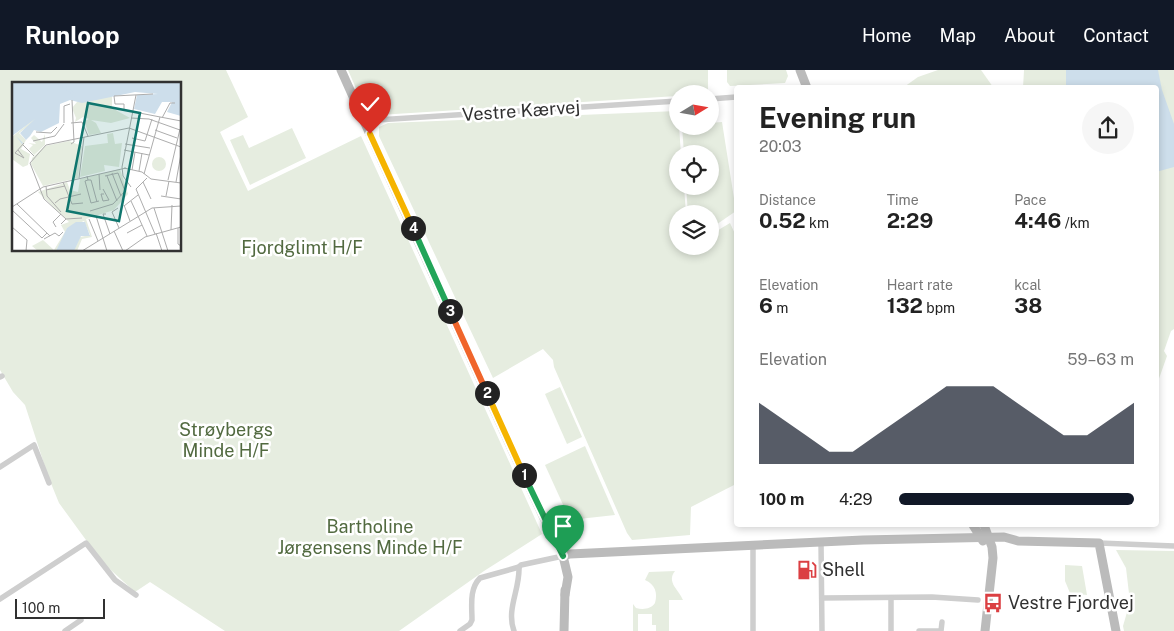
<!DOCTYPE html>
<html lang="en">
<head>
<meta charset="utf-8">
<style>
  body { margin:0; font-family:"Public Sans",sans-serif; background:#f6f6f6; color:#222; height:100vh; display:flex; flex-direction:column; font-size:19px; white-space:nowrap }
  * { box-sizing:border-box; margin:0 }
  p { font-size:16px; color:#767676 }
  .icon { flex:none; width:28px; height:28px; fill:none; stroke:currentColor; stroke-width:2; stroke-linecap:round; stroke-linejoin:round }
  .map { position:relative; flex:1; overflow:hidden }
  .panel { position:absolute; left:734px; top:15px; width:425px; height:442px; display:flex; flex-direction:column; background:#fff; border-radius:5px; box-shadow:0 2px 8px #0003 }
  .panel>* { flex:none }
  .needle { width:32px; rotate:79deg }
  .tools { position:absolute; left:669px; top:15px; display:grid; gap:10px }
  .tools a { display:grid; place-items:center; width:50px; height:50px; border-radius:50%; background:#fff; box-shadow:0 2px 8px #0003; font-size:25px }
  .scale { position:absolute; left:15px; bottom:12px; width:90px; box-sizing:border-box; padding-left:5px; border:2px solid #313131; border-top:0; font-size:14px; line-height:18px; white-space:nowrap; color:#313131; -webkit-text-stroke:4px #fff; paint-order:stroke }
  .pin { position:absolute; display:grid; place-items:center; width:42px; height:42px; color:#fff; margin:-51px -21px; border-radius:50% 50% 50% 0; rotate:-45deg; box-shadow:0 0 5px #0007 }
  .pin .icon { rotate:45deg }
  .km { position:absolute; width:25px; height:25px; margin:-12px; border-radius:50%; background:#222; color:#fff; font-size:14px; line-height:25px; text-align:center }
  .round { display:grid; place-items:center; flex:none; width:52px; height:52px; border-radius:26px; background:#f6f6f6 }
  .overview { display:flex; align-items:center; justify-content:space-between; height:85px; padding:0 25px }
  h1 { font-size:28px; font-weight:700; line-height:38px }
  .stats { display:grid; grid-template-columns:repeat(3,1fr); gap:8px; height:85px; padding:5px 25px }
  .stats div { display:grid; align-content:center }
  .stats b { font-size:21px; font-weight:700 }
  .stats small { font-size:14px; font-weight:400 }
  .stats p { font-size:14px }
  .chart { height:140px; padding:10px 25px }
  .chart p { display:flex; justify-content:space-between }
  .chart svg { width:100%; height:90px; margin-top:5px; fill:#111827; opacity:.7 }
  ul { padding:0 25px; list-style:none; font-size:16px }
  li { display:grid; grid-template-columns:80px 60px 1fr; align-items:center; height:38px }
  li i { height:12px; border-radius:6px; background:#111827 }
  header { display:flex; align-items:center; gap:30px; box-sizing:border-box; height:70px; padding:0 25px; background:#111827; color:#fff }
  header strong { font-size:24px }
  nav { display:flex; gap:28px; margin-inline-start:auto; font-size:18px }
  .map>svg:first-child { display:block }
</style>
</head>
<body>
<header>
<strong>Runloop</strong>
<nav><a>Home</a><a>Map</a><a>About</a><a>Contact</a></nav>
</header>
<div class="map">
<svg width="1174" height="561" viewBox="0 0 1174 561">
  <rect width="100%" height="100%" fill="#fff"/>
  <g fill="#e6ede0" fill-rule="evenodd">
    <path d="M0,0H226L248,47L220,62L248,121L361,66L542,464L484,501L399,561H225L150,512L135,522L102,492L59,433L48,406L25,335L13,322L0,300ZM14,14H180V180H14Z"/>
    <polygon points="348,0 708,0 708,24 678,24 677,26 379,45 365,39"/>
    <polygon points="727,0 786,0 788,6 785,13 730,16 727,12"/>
    <polygon points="938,0 981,0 993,17 904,17 918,7"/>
    <polygon points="1024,0 1174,0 1174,259 1171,261 1164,281 1167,286 1156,317 1156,18 1023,18"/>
    <polygon points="677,41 678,56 679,56 681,84 678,84 678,116 684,116 686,144 678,144 678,176 689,176 690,178 693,176 710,176 710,165 730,153 736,166 736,414 691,437 690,465 632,470 627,463 554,297 553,290 543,279 493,308 379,66 379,57 388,53"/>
    <polygon points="722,52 736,141 710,159 710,144 688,144 686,116 710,116 710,84 684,84 682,56 710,56 710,53"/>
    <polygon points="292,58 306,88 250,115 230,70 243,65 249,78"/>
    <polygon points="560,317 582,367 567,374 545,324"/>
    <polygon points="585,376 615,445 570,450 545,395"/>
    <polygon points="1116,480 1174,481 1174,561 1124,561 1123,556 1130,532 1126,498"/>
    <polygon points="1065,495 1082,496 1087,525 1070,523 1065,511"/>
    <path d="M675,501C666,512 679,520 683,530H669V561H656V555H652V544H638V561H633V534L636,538C643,540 651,539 655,533C658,523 655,514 645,510L649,502Z"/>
  </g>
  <polygon fill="#cddeeb" points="1066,0 1158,0 1162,20 1174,54 1174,97 1156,102 1156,18 1066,17"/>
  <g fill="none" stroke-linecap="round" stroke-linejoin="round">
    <g stroke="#cecece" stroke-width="5.5">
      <polyline points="710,29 736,27"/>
      <polyline points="365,53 377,50 678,31"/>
      <polyline points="0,307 2,306"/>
      <polyline points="0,397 34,375 49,413"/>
      <polyline points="821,472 822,561"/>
      <polyline points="1099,473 1174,476"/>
      <polyline points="822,528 932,527 978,530"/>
      <polyline points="0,529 86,473 115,510 136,525"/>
      <polyline points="65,561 81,550"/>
      <path d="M460,561L470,554L472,550C472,536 469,519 480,508L519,497L521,495L563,486"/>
      <path d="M514,561C506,539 520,520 519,497"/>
      <polyline points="753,561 753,475"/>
      <polyline points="891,561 891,528"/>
      <polyline points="919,561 941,561 942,552"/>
    </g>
    <g stroke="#bbb" stroke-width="9">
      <polyline points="341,0 513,382 543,446 557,472 563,486 568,507 565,525"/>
      <polyline points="800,0 807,18"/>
      <polyline points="973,455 983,471"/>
      <polyline points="984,455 992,477 993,488 985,561"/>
      <polyline points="563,486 570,484 863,470 1004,467 1018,471 1099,473 1116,561"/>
      <polyline points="564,561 565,520"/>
    </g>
  </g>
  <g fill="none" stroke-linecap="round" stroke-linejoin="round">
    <defs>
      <polyline id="split-1" points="524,405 563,486"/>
      <polyline id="split-2" points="487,323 524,405"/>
      <polyline id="split-3" points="450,241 487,323"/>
      <polyline id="split-4" points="413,158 450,241"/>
      <polyline id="split-5" points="370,64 413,158"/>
    </defs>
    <use href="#split-1" stroke="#fff" stroke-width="10"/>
    <use href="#split-2" stroke="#fff" stroke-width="10"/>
    <use href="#split-3" stroke="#fff" stroke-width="10"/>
    <use href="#split-4" stroke="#fff" stroke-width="10"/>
    <use href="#split-5" stroke="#fff" stroke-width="10"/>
    <use href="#split-1" stroke="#22a559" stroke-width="6"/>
    <use href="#split-2" stroke="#f5b400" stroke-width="6"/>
    <use href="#split-3" stroke="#f0652b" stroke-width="6"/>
    <use href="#split-4" stroke="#22a559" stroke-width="6"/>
    <use href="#split-5" stroke="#f5b400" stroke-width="6"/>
  </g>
  <defs>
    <symbol id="fuel-bare" viewBox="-9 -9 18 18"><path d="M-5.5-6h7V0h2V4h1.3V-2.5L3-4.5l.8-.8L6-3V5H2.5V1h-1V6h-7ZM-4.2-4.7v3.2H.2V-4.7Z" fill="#db3f42" stroke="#fff" stroke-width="2.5" paint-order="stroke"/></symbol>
    <symbol id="bus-bare" viewBox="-9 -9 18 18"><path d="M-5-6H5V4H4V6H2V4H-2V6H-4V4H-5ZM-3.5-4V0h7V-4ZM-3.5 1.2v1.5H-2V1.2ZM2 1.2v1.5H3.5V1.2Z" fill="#db3f42" stroke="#fff" stroke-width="2.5" paint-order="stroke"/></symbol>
  </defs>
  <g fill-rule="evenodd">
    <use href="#fuel-bare" x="793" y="486" width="28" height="28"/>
    <use href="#bus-bare" x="979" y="519" width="28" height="28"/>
  </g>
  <g text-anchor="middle" stroke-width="5" stroke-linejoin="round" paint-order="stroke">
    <g font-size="18" fill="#313131" stroke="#fff">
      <text transform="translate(521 41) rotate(-4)" y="6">Vestre Kærvej</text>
    </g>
    <g font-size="18" fill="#526a40" stroke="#fff">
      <text x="302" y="184">Fjordglimt H/F</text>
      <text x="226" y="366">Strøybergs<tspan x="226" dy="21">Minde H/F</tspan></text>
      <text x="370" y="463">Bartholine<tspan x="370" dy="21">Jørgensens Minde H/F</tspan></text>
    </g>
    <g font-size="18" fill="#313131" stroke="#fff" text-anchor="start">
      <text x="822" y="506">Shell</text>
      <text x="1008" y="539">Vestre Fjordvej</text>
    </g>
  </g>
  <g transform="translate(12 12)">
    <rect width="169" height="169" fill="#fff"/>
    <path d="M100,14V26L118,36L99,41L79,38L84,41L89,51L77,53L72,39L77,37L71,35L63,40L64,36L60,26L65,20ZM23,36V39L7,51L14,58L9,67L18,72L16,83L11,85L0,77V55ZM101,51L103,62L110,61L107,85L92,83L93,89L68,95L73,64L96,61L95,52ZM33,52V63L22,73L17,67L21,63L16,61L24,62L19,56L22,53L30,60ZM57,59L70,64L66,96L31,104L19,82L20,76L33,64ZM140 82a7 7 0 1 1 14 0a7 7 0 1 1-14 0ZM108,87L116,112L102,128L74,137L80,155L70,157L65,169L62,168L68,155L78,153L72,139L55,146L54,152L44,169H26L20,164L31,158L42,168L53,150L49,143L57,140L26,110L55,100L58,108L66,110L68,97Z" fill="#e6ede0"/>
    <path d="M0,0H169V34L155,30L160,20H150L143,32L122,27L125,13L146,12L123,10L70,21L58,18L48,22L47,41L29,50L22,48L18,54L10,62L4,54L11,61L14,58L8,51L23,37L0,54ZM64,140H73L78,154H69L62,169H44L55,146Z" fill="#cddeeb"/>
    <path fill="none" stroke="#cddeeb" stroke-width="2.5" d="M46,0L62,12L61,18"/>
    <path fill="none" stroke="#adadad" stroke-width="1" d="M141,12L102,14L103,22H112V28L169,39M119,36L137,37L168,48M150,36L158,21H163M52,41V24L58,22M59,41L70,40L76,54M143,48L165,56M24,50L39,51L45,45M120,56L133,59L140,37M21,59L43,54L52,42M59,62L62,60L60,18M113,62L138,66M11,63L22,74M6,68L12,76L3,71L12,61M112,68L137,73M112,86L130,90L139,97L169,101M120,88L123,70M127,89L130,71M100,91L109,114M87,92L88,108M132,92L148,35M75,94L76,98L73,99L79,121L87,119M95,94L105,119M67,96L72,55M135,96L124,107L143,152M76,98H79L85,120M156,98L168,47M51,100L60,122L71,121M131,100L139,117M164,100L169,72M34,104L35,114L49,130M119,105L111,94L110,85L124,13M91,107L97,118L91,119L89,112H92M34,108L53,104M149,114L169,117M154,114L157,99M119,119L126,134M43,121L48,117L69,112M5,122L38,154M112,123L118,139M112,124L126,113M0,125L31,105L114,86M106,126L100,130L107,146M142,126L156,169M0,128L30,156L35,151M78,129L101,122L113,109L106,91L93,94M94,132H91L98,152M84,134L95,169M126,134L135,154M54,137L32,117L18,81L34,63L117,46L169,65M77,137L86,159M49,142L54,137L70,136M0,145L15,158L14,169M44,145L41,140L49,132M166,146V162L169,164M159,148L160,123M102,149L111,169M115,151L130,143M144,151L150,169M32,157L43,151L47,154L51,150M70,169L140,126L169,124M113,169L133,155L169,145"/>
    <path fill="#0f766e" fill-opacity="0.15" stroke="#0f766e" stroke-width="2.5" d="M76,21L128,31L107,139L55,129Z"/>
    <rect width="169" height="169" fill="none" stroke="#313131" stroke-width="2.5"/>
  </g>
</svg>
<div class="tools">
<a><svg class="needle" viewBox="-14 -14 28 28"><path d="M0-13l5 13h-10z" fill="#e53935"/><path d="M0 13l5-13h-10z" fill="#767676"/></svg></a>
<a><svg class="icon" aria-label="locate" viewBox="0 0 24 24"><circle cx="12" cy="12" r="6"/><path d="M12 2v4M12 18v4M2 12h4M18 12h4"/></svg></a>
<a><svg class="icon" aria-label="layers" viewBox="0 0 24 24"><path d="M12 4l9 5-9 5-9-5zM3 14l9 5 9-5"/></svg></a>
</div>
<div class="scale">100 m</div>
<div class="pin" style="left:563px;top:486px;background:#1e9e55"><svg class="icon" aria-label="arrive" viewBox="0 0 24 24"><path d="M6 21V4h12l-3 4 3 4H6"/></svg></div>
<div class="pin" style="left:370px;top:64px;background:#d93025"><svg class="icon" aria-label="check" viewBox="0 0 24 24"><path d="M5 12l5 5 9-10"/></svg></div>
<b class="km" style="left:524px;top:405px">1</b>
<b class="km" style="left:487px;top:323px">2</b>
<b class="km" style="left:450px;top:241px">3</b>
<b class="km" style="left:413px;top:158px">4</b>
<section class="panel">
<div class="overview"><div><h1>Evening run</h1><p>20:03</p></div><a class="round"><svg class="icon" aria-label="share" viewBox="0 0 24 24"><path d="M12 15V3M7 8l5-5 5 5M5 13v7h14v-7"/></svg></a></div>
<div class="stats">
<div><p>Distance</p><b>0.52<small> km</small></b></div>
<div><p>Time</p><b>2:29</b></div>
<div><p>Pace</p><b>4:46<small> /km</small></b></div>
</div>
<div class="stats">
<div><p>Elevation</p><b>6<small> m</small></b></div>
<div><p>Heart rate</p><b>132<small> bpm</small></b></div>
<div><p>kcal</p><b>38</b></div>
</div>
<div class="chart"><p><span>Elevation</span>59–63 m</p>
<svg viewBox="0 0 160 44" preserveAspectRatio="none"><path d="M0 44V14L10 22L20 30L30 38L40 38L50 30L60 22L70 14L80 6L90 6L100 6L110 14L120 22L130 30L140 30L150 22L160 14V44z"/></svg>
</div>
<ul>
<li><b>100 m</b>4:29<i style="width:100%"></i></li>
</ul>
</section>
</div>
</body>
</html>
